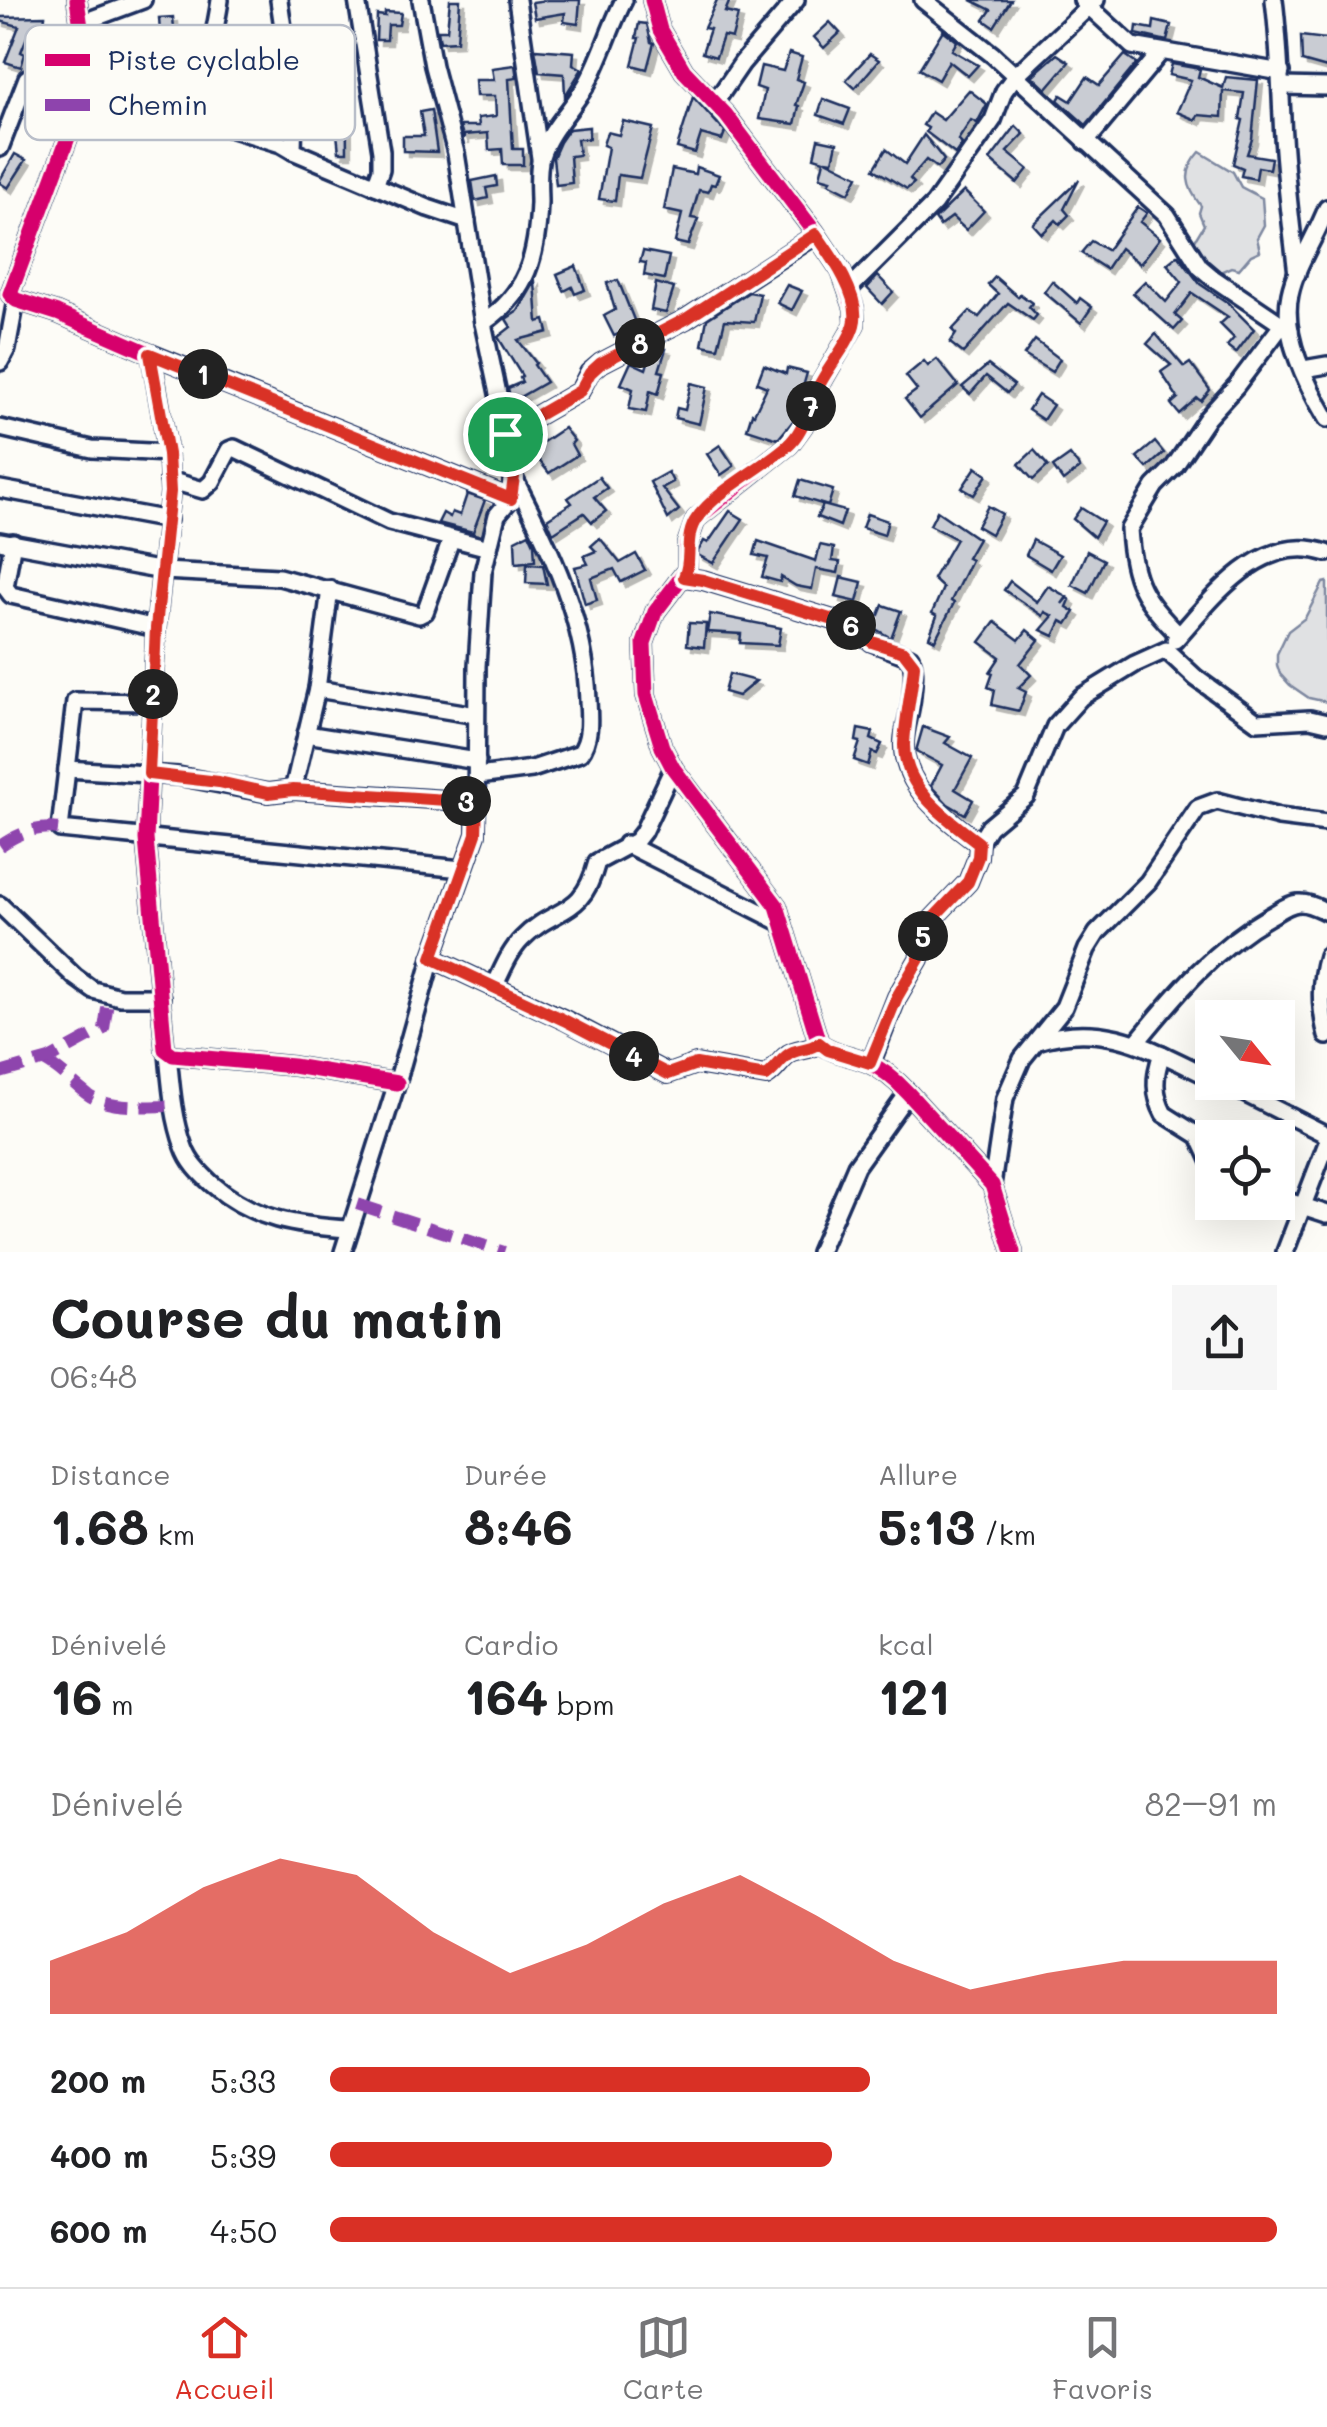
<!DOCTYPE html>
<html lang="fr">
<head>
<meta charset="utf-8">
<style>
  body { margin:0; font-family:Mali,sans-serif; background:#f6f6f6; color:#202124; height:100vh; display:flex; flex-direction:column; font-size:38px; white-space:nowrap }
  * { box-sizing:border-box; margin:0 }
  p { font-size:32px; color:#757577 }
  .icon { flex:none; width:55px; height:55px; fill:none; stroke:currentColor; stroke-width:2; stroke-linecap:round; stroke-linejoin:round }
  .map { position:relative; height:1252px; overflow:hidden }
  .sheet { display:flex; flex-direction:column; background:#fff; flex:1 }
  .sheet>* { flex:none }
  .needle { width:65px; rotate:120deg }
  .buttons { position:absolute; left:1195px; top:1000px; display:grid; gap:20px }
  .buttons a { display:grid; place-items:center; width:100px; height:100px; border-radius:0px; background:#fff; box-shadow:0 10px 40px #0002; font-size:50px }
  .pin { position:absolute; display:grid; place-items:center; width:85px; height:85px; color:#fff; margin:-42px; border:5px solid #fff; border-radius:50%; box-shadow:0 2px 10px #0007 }
  .km { position:absolute; width:50px; height:50px; margin:-25px; border-radius:50%; background:#222; color:#fff; font-size:28px; line-height:50px; text-align:center }
  .round { display:grid; place-items:center; flex:none; width:105px; height:105px; border-radius:0px; background:#f6f6f6 }
  .headline { display:flex; align-items:center; justify-content:space-between; height:170px; padding:0 50px }
  h1 { font-size:55px; font-weight:800; line-height:75px }
  .stats { display:grid; grid-template-columns:repeat(3,1fr); gap:15px; height:170px; padding:10px 50px }
  .stats div { display:grid; align-content:center }
  .stats b { font-size:50px; font-weight:800 }
  .stats small { font-size:28px; font-weight:400 }
  .stats p { font-size:28px }
  .chart { height:280px; padding:20px 50px }
  .chart p { display:flex; justify-content:space-between }
  .chart svg { width:100%; height:180px; margin-top:10px; fill:#d93025; opacity:.7 }
  ul { padding:0 50px; list-style:none; font-size:32px }
  li { display:grid; grid-template-columns:160px 120px 1fr; align-items:center; height:75px }
  li i { height:25px; border-radius:12px; background:#d93025 }
  .menu { display:flex; justify-content:space-around; align-items:center; height:140px; border-top:2px solid #e0e0e0; background:#fff; font-size:28px; color:#757577 }
  .menu a { display:grid; justify-items:center; gap:5px }
  .menu .current { color:#d93025 }
  .map>svg:first-child { display:block }
</style>
</head>
<body>
<div class="map">
<svg width="1327" height="1252" viewBox="0 0 1327 1252">
  <defs>
    <filter id="shadow"><feDropShadow dx="5" dy="5" stdDeviation="0" flood-color="#0004"/></filter>
  </defs>
  <rect width="100%" height="100%" fill="#fdfcf7"/>
  <filter id="ink" filterUnits="userSpaceOnUse"><feTurbulence type="fractalNoise" baseFrequency=".01" numOctaves="2"/><feDisplacementMap in="SourceGraphic" scale="20" xChannelSelector="R" yChannelSelector="G"/><feConvolveMatrix kernelMatrix="1 2 1 2 8 2 1 2 1" color-interpolation-filters="sRGB"/></filter>
  <g filter="url(#ink)">
    <g fill="#e0e1e3" stroke="#7e88a0" stroke-width="2.5">
      <path d="M1200,152L1233,172L1241,187L1262,198L1264,225L1257,238L1260,251L1251,255L1239,269L1231,267L1216,274L1208,269L1193,243L1204,225L1199,213L1201,206C1186,186 1182,172 1200,152Z"/>
      <polygon points="1327,582 1327,702 1309,698 1290,685 1280,674 1277,665 1277,654 1288,631 1305,618 1323,583"/>
    </g>
    <g fill="#c9ccd3" stroke="#1b2f5e" stroke-width="2.5" filter="url(#shadow)">
      <polygon points="450,0 460,0 457,41 440,42 438,30 447,30"/>
      <polygon points="547,0 580,0 578,24 564,22 565,13 535,18 532,2"/>
      <polygon points="717,0 730,0 725,12 738,15 732,38 723,36 716,57 702,53 710,29 704,28"/>
      <polygon points="971,0 1011,0 994,27 984,20 991,10"/>
      <polygon points="385,12 401,13 399,25 388,25 387,40 376,40 377,15 385,16"/>
      <polygon points="45,16 43,34 29,32 21,52 25,54 21,67 5,62 19,26 0,21 0,17"/>
      <polygon points="173,17 178,76 163,77 159,18"/>
      <polygon points="1154,21 1171,25 1167,41 1136,34 1137,26 1153,29"/>
      <polygon points="830,22 840,33 824,48 814,37"/>
      <polygon points="639,23 647,24 651,42 654,43 647,69 632,65 639,38 636,38"/>
      <polygon points="943,30 957,41 952,50 978,65 968,76 949,61 938,80 919,69"/>
      <polygon points="1301,36 1327,39 1327,68 1302,61"/>
      <polygon points="535,49 574,52 573,64 582,69 565,96 564,74 539,72"/>
      <polygon points="789,53 802,57 796,79 804,82 796,105 799,106 795,124 759,119 765,90 756,87 761,66 783,71"/>
      <polygon points="870,54 879,60 855,88 846,80"/>
      <polygon points="1057,54 1069,62 1046,89 1032,76"/>
      <polygon points="1125,55 1137,63 1086,125 1058,100 1061,95 1071,101 1087,77 1099,85"/>
      <polygon points="1172,64 1200,69 1198,77 1223,88 1226,77 1258,80 1252,139 1247,154 1271,158 1269,169 1258,167 1256,179 1241,176 1243,168 1233,164 1243,120 1240,119 1244,93 1223,91 1222,117 1198,115 1196,120 1177,112 1191,80 1169,75"/>
      <polygon points="515,65 517,78 509,79 513,149 523,149 523,165 503,165 502,149 489,150 488,133 464,135 464,139 460,126 479,126 478,118 496,116 495,96 476,96 475,80 494,80 492,68"/>
      <polygon points="346,72 347,152 339,152 336,124 324,129 320,118 331,114 331,73"/>
      <polygon points="969,90 987,104 977,123 971,120 958,140 962,144 955,154 926,132 928,128 923,125 931,112 943,120"/>
      <polygon points="693,97 725,132 722,140 701,134 695,153 677,148"/>
      <polygon points="823,99 850,109 844,124 818,115"/>
      <polygon points="431,110 437,152 403,151 403,136 424,136 420,112"/>
      <polygon points="623,121 653,128 640,178 618,175 615,201 599,199 608,147 603,145 607,132 619,135"/>
      <polygon points="1016,126 1024,134 1007,152 1028,169 1017,183 990,160"/>
      <polygon points="589,127 589,139 577,139 579,155 570,156 572,183 556,185 553,158 560,142 569,129"/>
      <polygon points="924,135 944,160 937,168 926,160 910,179 914,183 907,189 874,169 886,149 905,164"/>
      <polygon points="818,139 837,143 833,161 826,160 858,176 849,193 829,183 831,180 820,177 824,160 814,157"/>
      <polygon points="15,154 26,160 8,188 0,183 0,180"/>
      <polygon points="696,167 719,175 715,185 711,184 708,192 699,190 691,218 698,219 688,245 675,242 682,214 664,210 672,169 695,174"/>
      <polygon points="496,176 497,186 486,188 488,198 475,201 472,181"/>
      <polygon points="1079,180 1064,209 1069,215 1060,224 1056,220 1042,234 1033,224"/>
      <polygon points="964,191 984,211 966,230 952,217 940,226 935,219"/>
      <polygon points="1138,207 1147,213 1140,222 1160,238 1140,264 1120,248 1106,269 1081,253 1091,241 1107,250"/>
      <polygon points="643,251 669,256 664,279 644,275 646,263 640,262"/>
      <polygon points="1178,255 1200,284 1228,303 1254,329 1236,353 1227,346 1234,338 1220,324 1228,317 1192,293 1175,315 1182,321 1174,330 1133,293 1145,281 1166,302 1182,282 1167,264"/>
      <polygon points="576,266 585,290 575,294 572,287 564,291 557,274"/>
      <polygon points="878,276 893,292 882,304 867,288"/>
      <polygon points="995,277 1018,297 1020,294 1032,303 1029,307 1037,315 1033,320 1008,303 963,353 950,343 956,334 952,330 970,311 979,317 998,294 988,285"/>
      <polygon points="618,280 636,325 614,336 604,316 615,310 607,283"/>
      <polygon points="1052,281 1077,303 1080,298 1092,307 1081,323 1044,292"/>
      <polygon points="535,282 538,322 545,320 548,332 518,340 536,363 534,365 546,382 511,402 508,388 522,382 520,378 522,376 498,337 511,327 506,319 518,311"/>
      <polygon points="656,283 674,288 666,313 651,310"/>
      <polygon points="787,285 802,291 792,310 777,303"/>
      <polygon points="749,292 760,294 754,322 725,320 718,348 702,345 707,319"/>
      <polygon points="1156,334 1184,367 1190,363 1210,390 1201,401 1197,398 1179,414 1171,404 1178,398 1161,372 1171,365 1147,344"/>
      <polygon points="1035,340 1060,359 1052,372 1024,355"/>
      <polygon points="657,347 666,349 659,371 664,372 658,394 650,391 646,412 629,409 633,389 621,384 631,362 646,369 652,349"/>
      <polygon points="937,359 958,385 920,418 905,399 917,390 906,376 924,361 928,366"/>
      <polygon points="764,365 786,374 787,368 807,373 793,421 778,439 747,429 752,413 754,414 767,387 757,383"/>
      <polygon points="988,365 1014,385 1007,393 986,376 970,394 962,387"/>
      <polygon points="691,383 707,387 699,424 675,418 677,408 685,410"/>
      <polygon points="1038,395 1053,405 1043,420 1028,410"/>
      <polygon points="564,428 574,441 571,444 577,455 549,473 531,450"/>
      <polygon points="1155,442 1164,453 1147,468 1137,457"/>
      <polygon points="720,445 734,466 721,475 707,454"/>
      <polygon points="1034,450 1048,466 1033,480 1019,464"/>
      <polygon points="1070,455 1080,468 1063,481 1053,467"/>
      <polygon points="976,467 987,475 974,495 962,488"/>
      <polygon points="668,472 673,482 662,488 679,510 668,519 650,482"/>
      <polygon points="599,477 607,488 594,497 606,511 592,522 584,513 553,533 547,519 572,503 568,498"/>
      <polygon points="800,480 833,490 828,506 795,496"/>
      <polygon points="467,494 485,500 473,532 438,523 443,513 450,517 452,512 460,515"/>
      <polygon points="823,505 845,511 840,526 817,517"/>
      <polygon points="988,506 1002,514 991,534 977,526"/>
      <polygon points="1081,508 1103,522 1094,537 1073,519"/>
      <polygon points="730,511 743,519 713,563 698,555 698,551 704,541 708,543"/>
      <polygon points="937,511 978,539 967,558 971,560 951,601 954,603 935,640 929,637 937,616 932,613 943,588 933,579 956,539 930,525"/>
      <polygon points="867,514 888,521 884,535 862,528"/>
      <polygon points="529,533 534,544 535,561 516,563 515,540"/>
      <polygon points="600,538 620,563 636,554 645,570 621,582 614,569 591,578 597,600 585,604 575,567 588,564 584,556 596,551 591,546"/>
      <polygon points="1033,540 1060,555 1051,570 1026,555"/>
      <polygon points="758,541 816,561 820,545 834,548 832,561 840,562 838,573 816,569 812,589 796,586 781,577 780,582 762,577 768,558 754,555"/>
      <polygon points="1087,551 1104,560 1088,593 1072,585"/>
      <polygon points="527,564 543,565 547,584 526,583"/>
      <polygon points="841,577 862,582 857,602 836,597"/>
      <polygon points="1010,581 1037,602 1048,586 1067,597 1062,604 1067,598 1070,600 1067,607 1075,612 1067,624 1061,621 1054,636 1041,630 1053,616 1045,612 1043,616 1004,590"/>
      <polygon points="883,605 901,611 891,638 869,625 870,614 879,615"/>
      <polygon points="710,614 781,628 778,645 740,643 741,634 707,632"/>
      <polygon points="995,622 1019,640 1027,630 1039,640 1020,664 1031,675 1018,688 1026,692 1019,711 992,705 995,690 988,687 993,673 990,672 1000,657 980,642"/>
      <polygon points="689,623 706,624 704,647 687,645"/>
      <polygon points="729,674 756,681 738,696 724,692"/>
      <polygon points="923,727 950,737 945,743 972,758 955,789 973,800 965,814 948,804 931,786 942,765 916,751"/>
      <polygon points="858,729 873,732 871,739 882,744 877,754 872,752 868,765 854,760 860,742 856,741"/>
    </g>
    <g fill="none" stroke-linecap="round" stroke-linejoin="round">
      <defs>
        <g id="minor">
          <polyline points="77,0 89,81 10,294 16,300 57,313 151,354 168,453 170,493 156,628 146,839 165,1049 173,1055 293,1066 397,1083"/>
          <path d="M220,0C215,38 196,94 223,126L281,144L293,151"/>
          <polyline points="279,0 294,104 293,151 428,208 467,221"/>
          <polyline points="357,0 381,151 381,169 375,186"/>
          <polyline points="517,0 540,158"/>
          <path d="M652,0L660,30L684,71L726,115L814,231L841,271L854,308L855,324L816,392L803,426L789,445L696,519L687,544V570L655,612L644,643L646,695L662,747L673,768L777,906L819,1043C834,1054 851,1055 867,1062C883,1069 896,1080 908,1093L992,1185L1013,1252"/>
          <polyline points="923,0 993,55 1167,215 1200,267 1213,278 1290,330"/>
          <polyline points="1082,0 1132,46 1281,72"/>
          <path d="M1274,0C1279,39 1280,78 1282,118C1284,170 1291,222 1297,274"/>
          <polyline points="81,23 143,0"/>
          <polyline points="1283,86 1327,87"/>
          <polyline points="714,104 742,63 796,0"/>
          <polyline points="1086,142 1161,52"/>
          <polyline points="0,148 27,78 86,52"/>
          <path d="M1327,208C1316,237 1296,265 1290,294C1281,335 1307,385 1327,419"/>
          <polyline points="848,290 934,204 993,120 1004,91 1015,76 1096,0"/>
          <path d="M483,323C528,293 537,255 539,203C539,189 537,171 541,157C550,127 577,105 590,78C603,53 611,25 624,0"/>
          <polyline points="151,354 511,499"/>
          <polyline points="0,362 7,349 16,300"/>
          <polyline points="1304,369 1327,365"/>
          <polyline points="0,428 92,449 168,453"/>
          <polyline points="505,434 580,391 589,373 601,363 686,319 816,235"/>
          <polyline points="169,480 203,490 212,482 229,450 234,448 389,522 489,548"/>
          <polyline points="0,489 168,520"/>
          <polyline points="0,541 163,571 279,577 419,615 425,612 451,540"/>
          <polyline points="13,542 5,587 11,595 156,628"/>
          <path d="M684,577L703,580L853,626L872,642L910,657C916,669 913,682 912,695C911,711 905,726 904,741C901,787 947,819 979,843"/>
          <path d="M1179,635C1143,600 1132,581 1129,529L1155,486L1174,467L1207,418L1236,386L1282,325"/>
          <path d="M1175,640C1214,597 1261,531 1327,553"/>
          <polyline points="317,689 476,715"/>
          <polyline points="153,702 75,701 60,829 462,869"/>
          <polyline points="306,734 477,761"/>
          <polyline points="67,769 178,776 268,793 293,790 477,802"/>
          <path d="M478,776L532,769L580,753C591,739 589,718 588,701C586,620 551,551 515,480"/>
          <polyline points="293,790 317,689 330,589"/>
          <polyline points="626,844 782,923"/>
          <polyline points="0,905 75,977 93,990 120,997 161,997"/>
          <path d="M1327,956C1319,982 1320,1009 1327,1036"/>
          <path d="M432,958L565,1020L668,1074L696,1064L766,1076C777,1070 782,1056 793,1052C804,1048 809,1050 819,1043"/>
          <path d="M494,987C502,971 509,952 522,939C555,905 582,919 597,862L636,841L643,832L673,768"/>
          <path d="M1037,1041C1105,1019 1152,1050 1212,1078"/>
          <path d="M1136,1043C1176,994 1214,948 1270,916C1279,911 1288,904 1298,903C1308,902 1318,908 1327,912"/>
          <path d="M168,1054C171,1085 173,1117 184,1147C189,1162 200,1173 212,1184C254,1220 296,1226 350,1229"/>
          <path d="M1162,1054C1154,1075 1153,1094 1164,1114L1199,1136L1212,1164"/>
          <polyline points="871,1063 897,997 919,959 926,926 968,882 978,857 979,843 989,827 1026,796 1055,726 1081,697 1135,664 1166,650 1196,678 1257,722 1310,719 1327,723"/>
          <polyline points="1222,1082 1327,1135"/>
          <polyline points="992,1185 1005,1098 1022,1059 1064,1007 1087,949 1097,933 1148,882 1198,808 1217,801 1279,817 1327,823"/>
          <polyline points="1278,1198 1327,1214"/>
          <polyline points="343,1252 397,1083 432,958 476,834 477,666 483,572 497,515 513,496 510,450 483,323 456,153 433,66 421,0"/>
          <polyline points="819,1252 856,1166 908,1093"/>
          <polyline points="1285,1252 1327,1143"/>
        </g>
      </defs>
      <use href="#minor" stroke="#1b2f5e" stroke-width="22"/>
      <use href="#minor" stroke="#fdfcf7" stroke-width="15"/>
      <g stroke="#8e44ad" stroke-width="12" stroke-dasharray="25 12" stroke-linecap="butt">
        <path d="M0,846C19,833 37,826 60,829"/>
        <path d="M44,1061C61,1070 73,1084 88,1095C109,1110 149,1106 173,1106"/>
        <polyline points="0,1073 49,1059 104,1029 109,995"/>
        <polyline points="357,1204 504,1252"/>
      </g>
      <defs>
        <g id="cycleway">
          <polyline points="77,0 89,81 10,294 16,300 57,313 151,354 168,453 170,493 156,628 146,839 165,1049 173,1055 293,1066 397,1083"/>
          <path d="M652,0L660,30L684,71L726,115L814,231L841,271L854,308L855,324L816,392L803,426L789,445L696,519L687,544V570L655,612L644,643L646,695L662,747L673,768L777,906L819,1043C834,1054 851,1055 867,1062C883,1069 896,1080 908,1093L992,1185L1013,1252"/>
        </g>
      </defs>
      <use href="#cycleway" stroke="#fdfcf7" stroke-width="21"/>
      <use href="#cycleway" stroke="#d6006c" stroke-width="15"/>
    </g>
  </g>
  <g fill="none" stroke-linecap="round" stroke-linejoin="round" filter="url(#ink)">
    <defs>
      <path id="route" d="M816,234C831,255 862,298 854,325C848,346 825,370 816,392C807,411 804,431 787,446C761,469 717,490 697,518C683,537 693,559 684,577L703,580L853,626L872,642L904,652L914,665C912,691 905,719 904,745C904,789 947,819 979,843L978,857L968,882L926,926L919,959L897,997L870,1063L828,1050L819,1043C809,1050 804,1048 793,1052C782,1056 776,1070 766,1076L696,1064L668,1074L564,1020L432,958L476,834L477,802L293,790L268,793L219,782L149,774L156,628L170,492L168,454L150,354L511,499L514,477L505,434L580,391L590,373L601,363L686,319Z"/>
    </defs>
    <use href="#route" stroke="#fff" stroke-width="20"/>
    <use href="#route" stroke="#d93025" stroke-width="12"/>
  </g>
  <rect x="25" y="25" width="330" height="115" rx="15" fill="#fdfcf7" stroke="#b9bec9" stroke-width="2.5"/>
  <rect x="45" y="54" width="45" height="12" fill="#d6006c"/>
  <rect x="45" y="99" width="45" height="12" fill="#8e44ad"/>
  <g font-size="28" fill="#1b2f5e">
    <text x="108" y="70">Piste cyclable</text>
    <text x="108" y="115">Chemin</text>
  </g>
</svg>
<div class="buttons">
<a><svg class="needle" viewBox="-14 -14 28 28"><path d="M0-13l5 13h-10z" fill="#e53935"/><path d="M0 13l5-13h-10z" fill="#757577"/></svg></a>
<a><svg class="icon" aria-label="locate" viewBox="0 0 24 24"><circle cx="12" cy="12" r="6"/><path d="M12 2v4M12 18v4M2 12h4M18 12h4"/></svg></a>
</div>
<div class="pin" style="left:505px;top:434px;background:#1e9e55"><svg class="icon" aria-label="arrive" viewBox="0 0 24 24"><path d="M6 21V4h12l-3 4 3 4H6"/></svg></div>
<b class="km" style="left:203px;top:374px">1</b>
<b class="km" style="left:153px;top:694px">2</b>
<b class="km" style="left:466px;top:801px">3</b>
<b class="km" style="left:634px;top:1056px">4</b>
<b class="km" style="left:923px;top:936px">5</b>
<b class="km" style="left:851px;top:625px">6</b>
<b class="km" style="left:811px;top:406px">7</b>
<b class="km" style="left:640px;top:343px">8</b>
</div>
<section class="sheet">
<div class="headline"><div><h1>Course du matin</h1><p>06:48</p></div><a class="round"><svg class="icon" aria-label="share" viewBox="0 0 24 24"><path d="M12 15V3M7 8l5-5 5 5M5 13v7h14v-7"/></svg></a></div>
<div class="stats">
<div><p>Distance</p><b>1.68<small> km</small></b></div>
<div><p>Durée</p><b>8:46</b></div>
<div><p>Allure</p><b>5:13<small> /km</small></b></div>
</div>
<div class="stats">
<div><p>Dénivelé</p><b>16<small> m</small></b></div>
<div><p>Cardio</p><b>164<small> bpm</small></b></div>
<div><p>kcal</p><b>121</b></div>
</div>
<div class="chart"><p><span>Dénivelé</span>82–91 m</p>
<svg viewBox="0 0 160 44" preserveAspectRatio="none"><path d="M0 44V31L10 24L20 13L30 6L40 10L50 24L60 34L70 27L80 17L90 10L100 20L110 31L120 38L130 34L140 31L150 31L160 31V44z"/></svg>
</div>
<ul>
<li><b>200 m</b>5:33<i style="width:57%"></i></li>
<li><b>400 m</b>5:39<i style="width:53%"></i></li>
<li><b>600 m</b>4:50<i style="width:100%"></i></li>
</ul>
</section>
<nav class="menu">
<a class="current"><svg class="icon" aria-label="home" viewBox="0 0 24 24"><path d="M3 11l9-7 9 7M6 9v11h12V9"/></svg>Accueil</a>
<a><svg class="icon" aria-label="map" viewBox="0 0 24 24"><path d="M3 6l6-2 6 2 6-2v14l-6 2-6-2-6 2zM9 4v14M15 6v14"/></svg>Carte</a>
<a><svg class="icon" aria-label="saved" viewBox="0 0 24 24"><path d="M7 4h10v16l-5-4-5 4z"/></svg>Favoris</a>
</nav>
</body>
</html>
